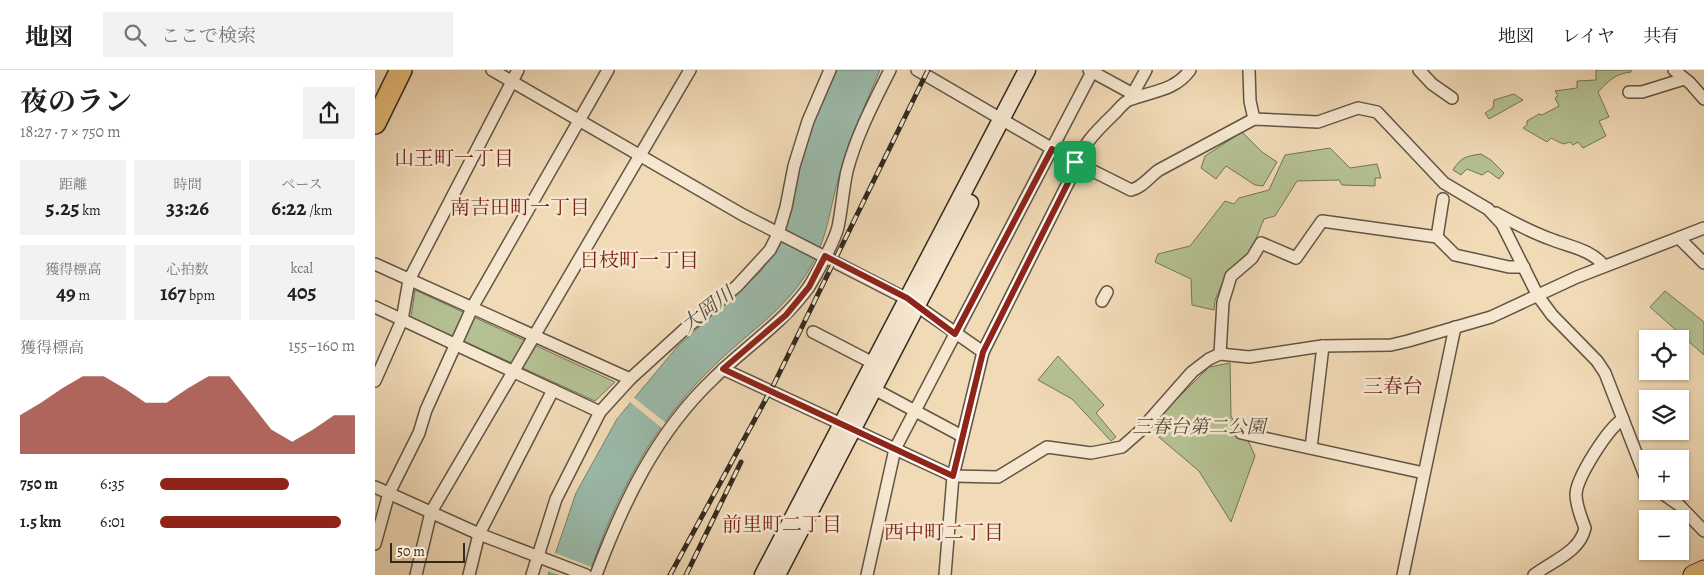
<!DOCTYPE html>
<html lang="ja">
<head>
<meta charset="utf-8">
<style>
  body { margin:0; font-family:Alegreya,"Noto Serif JP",serif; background:#f2f2f2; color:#202124; height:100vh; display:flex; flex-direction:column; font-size:19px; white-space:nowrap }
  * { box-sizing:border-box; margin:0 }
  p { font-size:16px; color:#757577 }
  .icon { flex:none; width:28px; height:28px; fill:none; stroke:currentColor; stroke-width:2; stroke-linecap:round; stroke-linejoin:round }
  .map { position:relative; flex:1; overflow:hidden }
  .details { display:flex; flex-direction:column; background:#fff; width:375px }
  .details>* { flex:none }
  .controls { position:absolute; left:1264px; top:260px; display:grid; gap:10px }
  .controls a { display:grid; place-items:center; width:50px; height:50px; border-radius:0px; background:#fff; box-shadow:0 1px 4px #0004; font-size:25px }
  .scale { position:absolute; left:15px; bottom:12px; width:75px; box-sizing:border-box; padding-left:5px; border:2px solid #31291e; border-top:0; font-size:14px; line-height:18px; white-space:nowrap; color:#31291e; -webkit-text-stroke:4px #f6e7d0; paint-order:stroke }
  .pin { position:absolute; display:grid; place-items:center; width:42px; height:42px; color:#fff; margin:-21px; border-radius:10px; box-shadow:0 2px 8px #0006 }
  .round { display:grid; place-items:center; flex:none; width:52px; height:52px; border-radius:0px; background:#f2f2f2 }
  .head { display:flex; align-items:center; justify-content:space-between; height:85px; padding:0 20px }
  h1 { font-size:28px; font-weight:700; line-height:38px }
  .figures { display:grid; grid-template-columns:repeat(3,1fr); gap:8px; height:85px; padding:5px 20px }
  .figures div { display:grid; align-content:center; border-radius:0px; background:#f2f2f2; text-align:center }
  .figures b { font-size:21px; font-weight:700 }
  .figures small { font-size:14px; font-weight:400 }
  .figures p { font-size:14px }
  .chart { height:140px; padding:10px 20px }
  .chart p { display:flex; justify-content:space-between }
  .chart svg { width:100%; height:90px; margin-top:5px; fill:#8f2418; opacity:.7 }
  ul { padding:0 20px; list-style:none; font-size:16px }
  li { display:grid; grid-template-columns:80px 60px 1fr; align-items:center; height:38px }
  li i { height:12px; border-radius:6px; background:#8f2418 }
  header { display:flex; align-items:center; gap:30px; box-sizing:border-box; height:70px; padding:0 25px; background:#fff; border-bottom:1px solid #e0e0e0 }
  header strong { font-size:24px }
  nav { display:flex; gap:28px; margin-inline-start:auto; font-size:18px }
  .search { width:350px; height:45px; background:#f2f2f2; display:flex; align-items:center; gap:12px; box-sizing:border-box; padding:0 18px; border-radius:0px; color:#757577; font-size:19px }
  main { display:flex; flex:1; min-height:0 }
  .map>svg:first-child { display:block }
</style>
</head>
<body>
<header>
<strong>地図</strong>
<div class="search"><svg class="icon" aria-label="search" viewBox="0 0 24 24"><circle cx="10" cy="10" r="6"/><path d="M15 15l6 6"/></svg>ここで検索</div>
<nav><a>地図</a><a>レイヤ</a><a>共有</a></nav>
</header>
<main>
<section class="details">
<div class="head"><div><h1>夜のラン</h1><p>18:27 · 7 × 750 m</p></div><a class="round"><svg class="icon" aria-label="share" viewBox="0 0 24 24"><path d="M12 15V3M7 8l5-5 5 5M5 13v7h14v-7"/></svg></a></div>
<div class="figures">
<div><p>距離</p><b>5.25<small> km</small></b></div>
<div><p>時間</p><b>33:26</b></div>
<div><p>ペース</p><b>6:22<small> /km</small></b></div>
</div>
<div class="figures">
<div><p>獲得標高</p><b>49<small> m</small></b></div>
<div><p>心拍数</p><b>167<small> bpm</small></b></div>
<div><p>kcal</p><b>405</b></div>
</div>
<div class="chart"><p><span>獲得標高</span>155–160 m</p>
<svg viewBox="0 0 160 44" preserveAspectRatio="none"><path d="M0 44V25L10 19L20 12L30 6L40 6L50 12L60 19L70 19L80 12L90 6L100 6L110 19L120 32L130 38L140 32L150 25L160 25V44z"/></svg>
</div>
<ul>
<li><b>750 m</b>6:35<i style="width:66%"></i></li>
<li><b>1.5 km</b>6:01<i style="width:93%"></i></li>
</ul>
</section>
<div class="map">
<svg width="1329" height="505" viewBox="0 0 1329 505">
  <rect width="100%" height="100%" fill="#f1dab6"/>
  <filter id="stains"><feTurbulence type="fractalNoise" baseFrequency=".004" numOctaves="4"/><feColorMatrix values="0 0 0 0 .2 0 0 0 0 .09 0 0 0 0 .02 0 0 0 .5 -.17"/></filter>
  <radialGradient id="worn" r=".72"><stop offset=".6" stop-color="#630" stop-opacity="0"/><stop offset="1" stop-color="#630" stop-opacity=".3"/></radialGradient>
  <g fill="#b5c192" stroke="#737558">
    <path d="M1221,0H1256V2C1240,4 1233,11 1223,22L1234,47L1224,51L1231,66L1208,78L1203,72L1198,75L1195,72L1188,74L1176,68L1172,72L1148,58L1152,55V51L1164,44L1167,45L1184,36L1180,28L1183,26L1180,21L1202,18V11L1221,10Z"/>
    <polygon points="1139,24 1148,30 1114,49 1110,43 1118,38 1119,30"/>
    <polygon points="867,62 887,82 902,92 888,116 880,115 851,96 841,109 826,98 830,86"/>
    <polygon points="955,78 975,98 1002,94 1006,108 1000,108 1000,116 967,115 964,110 922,111 900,146 889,149 874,186 851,205 840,230 839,240 817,235 816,209 780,192 783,184 815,176 850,131 859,134 864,128 894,120 910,85"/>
    <path d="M1106,84L1116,90L1129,103L1124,109L1113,101L1107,105L1092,99L1086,105L1078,100C1086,87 1092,86 1106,84Z"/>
    <polygon points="40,220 240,312 220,331 36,247"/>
    <polygon points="1290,221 1329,252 1329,285 1275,237"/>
    <polygon points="683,286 729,335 721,343 741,367 736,371 697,329 663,310"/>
    <polygon points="855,293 856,346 865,366 871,366 880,386 856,452 824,401 773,358 834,297"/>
  </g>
  <path fill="#9bbbab" stroke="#718173" d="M462,0H505C491,32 477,65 466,99C454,138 454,170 430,206C408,240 376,261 347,288C281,349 242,421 214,505H173L201,423L242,349L302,277L386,201L405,175L411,157L417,124L434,63Z"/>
  <g fill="#f1dab6">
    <polygon points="270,310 258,327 291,353 297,346 288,359 255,332 243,347 242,345"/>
    <polygon points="180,483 219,498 216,505 184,505 173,501"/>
  </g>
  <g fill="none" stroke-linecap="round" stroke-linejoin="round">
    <defs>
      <g id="street">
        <polyline points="117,0 368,145 532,229 608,282"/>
        <path d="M542,0L700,92L756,120C767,118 774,107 784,100L879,49L943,52L983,38L1002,42L1069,113L1113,139L1127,154L1163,226L1177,245L1222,291L1230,303L1272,411"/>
        <polyline points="714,0 758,24"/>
        <polyline points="874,0 875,31 879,49"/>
        <polyline points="1044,0 1057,14 1077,28"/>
        <polyline points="1299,0 1315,13 1329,29"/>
        <polyline points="1254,22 1267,22 1309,9"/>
        <polyline points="755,29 771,0"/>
        <path d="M1121,143C1139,153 1158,163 1178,170C1196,177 1217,180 1229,196"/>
        <polyline points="1062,167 1068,129"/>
        <polyline points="1304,168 1329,193"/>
        <polyline points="0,194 255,309"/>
        <polyline points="727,231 732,222"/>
        <polyline points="0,237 225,342"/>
        <polyline points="438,262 498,293"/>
        <polyline points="845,284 848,232 856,206 877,188 886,173 921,188 947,151 1062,167 1080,185 1134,197 1149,197"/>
        <polyline points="348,299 578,406 623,407 672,377 716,383 747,377 764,362 817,302 834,289 845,284 874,287 947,276 1016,275 1033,271 1116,247 1202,207 1329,158"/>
        <polyline points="0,311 27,250 34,210 143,0"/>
        <polyline points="499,319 587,366"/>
        <polyline points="866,363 1049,403"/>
        <polyline points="936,378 948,276"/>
        <polyline points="0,417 104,464 211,505"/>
        <polyline points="1284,421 1304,435 1329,461"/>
        <polyline points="0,474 14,423 44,363 51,340 98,236 233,0"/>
        <polyline points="41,505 56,442 315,0"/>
        <polyline points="94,505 104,464 178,320"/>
        <polyline points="157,505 181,429 225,342 255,309 311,258 362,216 395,180 403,164 411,137 419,96 433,51 455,0"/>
        <path d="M221,505C248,433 281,363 338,309C369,278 407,254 433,218C441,206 460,170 463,157C467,138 468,119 472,101C481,66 499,32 515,0"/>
        <polyline points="492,505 520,379 718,0"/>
        <path d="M570,505L578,406L608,282L697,105C703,79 721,61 740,43C744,39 749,32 754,30C777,21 800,21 815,0"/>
        <polyline points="1028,505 1080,257"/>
        <path d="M1159,505C1177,491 1205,482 1210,458C1206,447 1201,436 1201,424C1202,407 1233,358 1248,349"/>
      </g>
      <g id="secondary">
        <polyline points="388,505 652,0"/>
        <polyline points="402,505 595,133"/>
      </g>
      <polyline id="primary" points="1318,505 1329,500"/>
      <polyline id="highway" points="0,53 26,0"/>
    </defs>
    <use href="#street" stroke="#615544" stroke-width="14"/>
    <use href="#secondary" stroke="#31291e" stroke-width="19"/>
    <use href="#primary" stroke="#31291e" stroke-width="21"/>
    <use href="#highway" stroke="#31291e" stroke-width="24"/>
    <use href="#street" stroke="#f6e7d0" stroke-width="11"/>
    <use href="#secondary" stroke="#f6e7d0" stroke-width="16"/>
    <use href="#primary" stroke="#e8bd7b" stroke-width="19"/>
    <use href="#highway" stroke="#e8bd7b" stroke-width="21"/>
    <defs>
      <g id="rail">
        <polyline points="295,505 398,316 553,0"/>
        <polyline points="311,505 366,392"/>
      </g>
    </defs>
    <use href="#rail" stroke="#31291e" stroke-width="5"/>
    <use href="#rail" stroke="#f6e7d0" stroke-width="3" stroke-dasharray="9" stroke-linecap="butt"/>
  </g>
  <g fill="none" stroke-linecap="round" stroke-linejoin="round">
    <defs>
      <polygon id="route" points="677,79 700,92 697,105 608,282 578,406 348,299 411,245 434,217 450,186 532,228 580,264"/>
    </defs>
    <use href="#route" stroke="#fff" stroke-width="10"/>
    <use href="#route" stroke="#8f2418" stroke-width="6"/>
  </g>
  <g text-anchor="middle" stroke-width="5" stroke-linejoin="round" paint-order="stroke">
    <g font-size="19" font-style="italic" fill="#524f3b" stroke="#f6e7d0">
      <text x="824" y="363">三春台第二公園</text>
    </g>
    <g font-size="20" fill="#7a1f14" stroke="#f6e7d0">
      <text x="79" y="95">山王町一丁目</text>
      <text x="145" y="144">南吉田町一丁目</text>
      <text x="264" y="197">日枝町一丁目</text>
      <text x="1018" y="323">三春台</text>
      <text x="407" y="461">前里町二丁目</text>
      <text x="569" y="469">西中町二丁目</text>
    </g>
    <g font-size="20" font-style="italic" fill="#4c4e41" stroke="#f6e7d0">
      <text transform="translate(332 239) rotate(-37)" y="7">大岡川</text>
    </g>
  </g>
  <rect width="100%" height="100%" filter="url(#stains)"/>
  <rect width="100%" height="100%" fill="url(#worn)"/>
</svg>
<div class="controls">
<a><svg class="icon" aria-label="locate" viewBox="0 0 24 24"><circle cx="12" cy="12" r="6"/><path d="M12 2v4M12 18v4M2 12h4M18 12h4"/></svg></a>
<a><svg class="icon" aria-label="layers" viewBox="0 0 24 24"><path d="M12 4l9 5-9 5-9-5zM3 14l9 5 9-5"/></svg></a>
<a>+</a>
<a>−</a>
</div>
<div class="scale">50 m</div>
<div class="pin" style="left:700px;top:92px;background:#1e9e55"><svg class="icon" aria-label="arrive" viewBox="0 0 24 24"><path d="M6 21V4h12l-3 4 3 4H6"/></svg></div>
</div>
</main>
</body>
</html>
